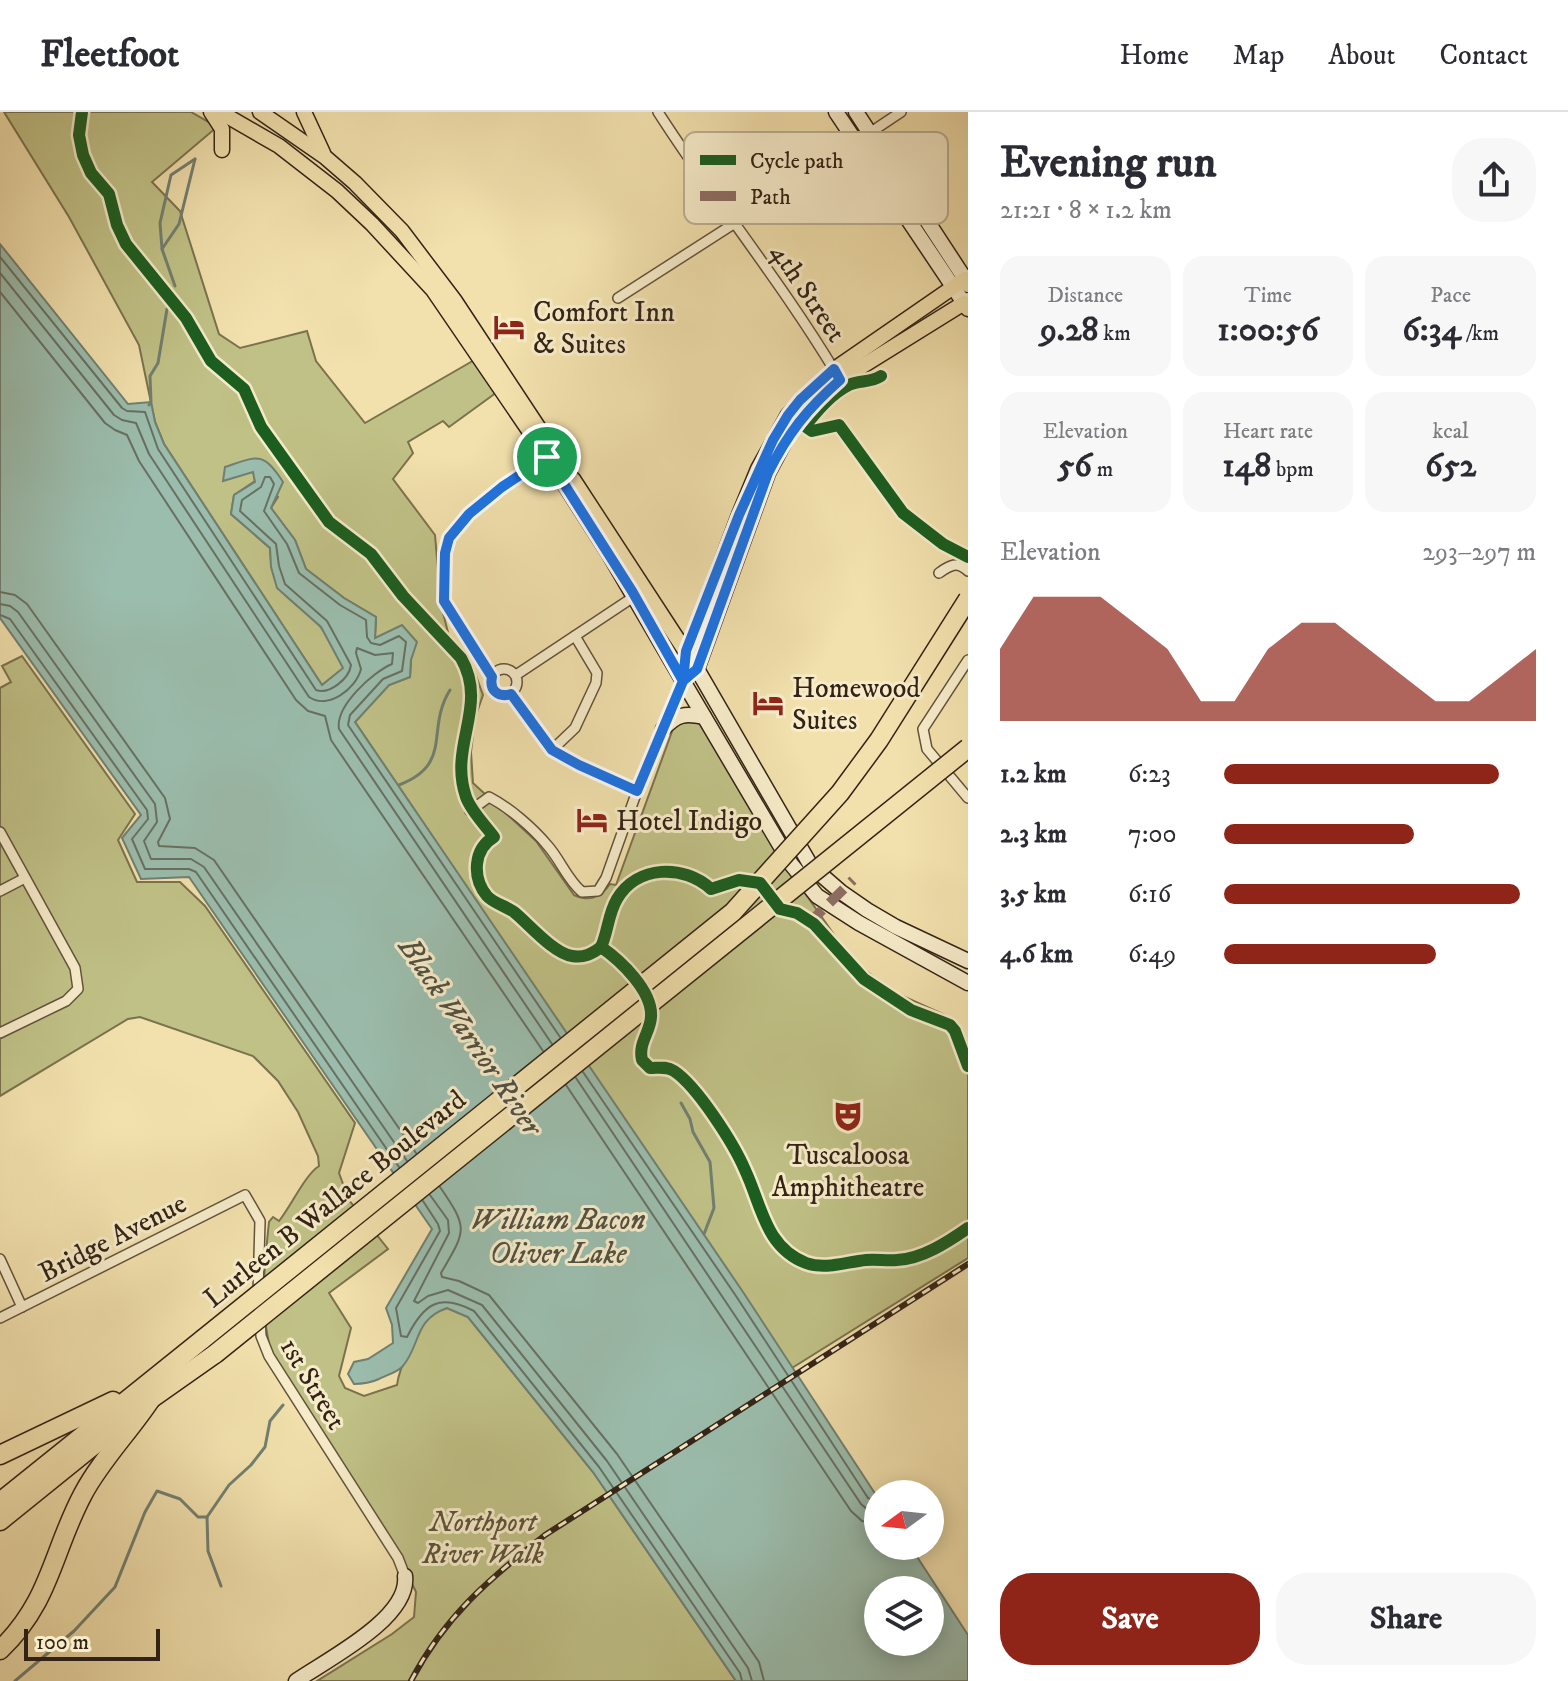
<!DOCTYPE html>
<html lang="en">
<head>
<meta charset="utf-8">
<style>
  body { margin:0; font-family:"IM FELL DW Pica",serif; background:#f7f7f7; color:#2b2b33; height:100vh; display:flex; flex-direction:column; font-size:30px; white-space:nowrap }
  * { box-sizing:border-box; margin:0 }
  p { font-size:26px; color:#7c7c81 }
  .icon { flex:none; width:44px; height:44px; fill:none; stroke:currentColor; stroke-width:2; stroke-linecap:round; stroke-linejoin:round }
  .map { position:relative; flex:1; overflow:hidden }
  .panel { display:flex; flex-direction:column; background:#fff; width:600px }
  .panel>* { flex:none }
  .needle { width:52px; rotate:255deg }
  .buttons { position:absolute; left:864px; top:1368px; display:grid; gap:16px }
  .buttons a { display:grid; place-items:center; width:80px; height:80px; border-radius:50%; background:#fff; box-shadow:0 4px 20px #0003; font-size:40px }
  .scale { position:absolute; left:24px; bottom:20px; width:136px; box-sizing:border-box; padding-left:8px; border:4px solid #332316; border-top:0; font-size:22px; line-height:28px; white-space:nowrap; color:#332316; -webkit-text-stroke:6px #f7ecca; paint-order:stroke }
  .pin { position:absolute; display:grid; place-items:center; width:68px; height:68px; color:#fff; margin:-34px; border:4px solid #fff; border-radius:50%; box-shadow:0 2px 8px #0007 }
  .round { display:grid; place-items:center; flex:none; width:84px; height:84px; border-radius:32px; background:#f7f7f7 }
  .head { display:flex; align-items:center; justify-content:space-between; height:136px; padding:0 32px }
  h1 { font-size:44px; font-weight:800; line-height:60px }
  .metrics { display:grid; grid-template-columns:repeat(3,1fr); gap:12px; height:136px; padding:8px 32px }
  .metrics div { display:grid; align-content:center; border-radius:20px; background:#f7f7f7; text-align:center }
  .metrics b { font-size:34px; font-weight:800 }
  .metrics small { font-size:22px; font-weight:400 }
  .metrics p { font-size:22px }
  .chart { height:224px; padding:16px 32px }
  .chart p { display:flex; justify-content:space-between }
  .chart svg { width:100%; height:144px; margin-top:8px; fill:#8f2418; opacity:.7 }
  .cta { display:flex; gap:16px; margin-top:auto; padding:16px 32px }
  .cta a { flex:1; height:92px; border-radius:32px; background:#8f2418; color:#fff; font-size:32px; font-weight:800; line-height:92px; text-align:center }
  .cta a+a { background:#f7f7f7; color:#2b2b33 }
  ul { padding:0 32px; list-style:none; font-size:26px }
  li { display:grid; grid-template-columns:128px 96px 1fr; align-items:center; height:60px }
  li i { height:20px; border-radius:10px; background:#8f2418 }
  header { display:flex; align-items:center; gap:48px; box-sizing:border-box; height:112px; padding:0 40px; background:#fff; border-bottom:2px solid #e1e1e2 }
  header strong { font-size:38px }
  nav { display:flex; gap:44px; margin-inline-start:auto; font-size:28px }
  main { display:flex; flex:1; min-height:0 }
  .map>svg:first-child { display:block }
</style>
</head>
<body>
<header>
<strong>Fleetfoot</strong>
<nav><a>Home</a><a>Map</a><a>About</a><a>Contact</a></nav>
</header>
<main>
<div class="map">
<svg width="968" height="1569" viewBox="0 0 968 1569">
  <rect width="100%" height="100%" fill="#f2e1ad"/>
  <filter id="stains"><feTurbulence type="fractalNoise" baseFrequency=".0025" numOctaves="4"/><feColorMatrix values="0 0 0 0 .2 0 0 0 0 .09 0 0 0 0 .02 0 0 0 .5 -.17"/></filter>
  <radialGradient id="worn" r=".72"><stop offset=".6" stop-color="#630" stop-opacity="0"/><stop offset="1" stop-color="#630" stop-opacity=".3"/></radialGradient>
  <g fill="#c0c186" stroke="#7a724e" stroke-width="2">
    <path d="M4,0H191L217,15L152,70L180,99L219,222L240,236L307,219L316,249L365,311L483,243L504,275L449,315L443,309L408,330L413,341L393,367L435,423L441,493L451,532L475,561L483,583L475,606L471,640L473,671L536,729L574,783C589,790 600,786 610,772L616,773L674,614L677,611L697,607L793,764L835,824L855,849L875,866L896,881L943,902L957,913L968,942V1146L792,1256L355,610L389,573L410,565L411,548L375,526L376,505L344,486L306,457L295,428L271,396L278,385L253,359L255,369L234,383L231,402L270,436C272,485 288,482 318,512C329,523 336,543 344,556L322,573L164,332L155,310L139,233L69,105Z"/>
    <path d="M22,544L135,702L118,728L137,770H180L205,794L355,1011L339,1061L349,1088L388,1137L329,1181L351,1216L339,1264L345,1276L364,1284L397,1273C399,1256 419,1211 435,1200C439,1198 443,1198 447,1196L468,1205L593,1360L736,1569H317L392,1522L414,1505L416,1480L395,1436L273,1247C259,1202 264,1156 269,1110L273,1105L279,1109C291,1094 305,1063 319,1054L318,1044L298,1000L278,969L253,944L140,905L128,907L0,984V576L11,570L2,554Z"/>
  </g>
  <path fill="#9bbdad" stroke="#717f71" stroke-width="2" fill-rule="evenodd" d="M0,132L128,292L151,290L155,310L164,332L322,573L343,556L321,515L277,476L271,455L270,436L231,402L234,383L255,370L253,360L223,369L225,355C258,344 263,339 283,370L271,396L295,428L306,457L344,486L376,505L375,526L402,513L417,530L411,548L410,565L389,573L355,610L743,1180L878,1386V1434H910L968,1523V1569H736L593,1360L468,1205L447,1196C413,1208 421,1234 402,1255C396,1261 386,1263 379,1267C370,1271 364,1272 354,1272L348,1262L354,1250L368,1247L393,1231L392,1213L386,1196L432,1117L189,765L141,767L122,726L141,703L0,506ZM878,1478H930V1530H878Z"/>
  <g fill="none" stroke-linecap="round" stroke-linejoin="round">
    <g stroke="#677062" stroke-width="2">
      <path d="M0,145L122,296L127,299L145,300L158,337L316,578C329,583 349,567 351,553L327,509L285,472L279,454L276,432L240,399L242,388L261,375L265,365H270L274,372L264,399L287,432L299,461L340,493L366,508L367,525L371,531L380,533L399,524L406,530L402,559L383,567L350,603L348,613L560,925"/>
      <path d="M0,161L114,303L122,308L136,311L149,342L309,585C328,598 356,577 361,557L356,541L357,536L375,543L393,541L392,552C373,560 335,594 339,617L552,932"/>
      <polyline points="0,180 105,311 115,318 127,323 139,349 296,588 308,599 325,604 331,628 543,939"/>
      <polyline points="0,480 15,483 27,492 165,686 170,707 158,730 159,734 195,736 214,748 416,1041"/>
      <polyline points="0,492 10,494 18,500 155,692 157,710 144,729 151,747 191,747 204,755 407,1049"/>
      <polyline points="0,503 10,507 147,698 148,707 132,727 145,757 189,757 196,760 399,1055"/>
      <polyline points="583,960 736,1184 868,1386 878,1390"/>
      <polyline points="576,966 861,1392 868,1398 878,1400"/>
      <polyline points="566,973 851,1399 862,1409 878,1412"/>
      <path d="M440,1075C469,1117 466,1118 441,1161L442,1165L459,1169L489,1183L617,1342L759,1550L764,1569"/>
      <polyline points="430,1083 448,1108 449,1121 414,1189 418,1191 428,1184 448,1178 482,1193 607,1349 748,1556 752,1569"/>
      <path d="M423,1089L438,1112L440,1119L396,1196L401,1224L407,1225C424,1191 440,1181 474,1199L599,1355L740,1561L742,1569"/>
    </g>
    <g stroke="#717f71" stroke-width="3">
      <polyline points="162,137 179,112 195,47"/>
      <polyline points="175,174 162,137 160,111 171,63 195,47"/>
      <polyline points="149,293 151,290 150,264 158,251 167,197"/>
      <path d="M399,673C454,652 425,618 450,578"/>
      <polyline points="681,991 690,1007 693,1020 710,1050 714,1096 704,1122"/>
      <polyline points="207,1405 208,1439 221,1474"/>
      <polyline points="15,1569 74,1519 115,1475 145,1400 157,1379 180,1387 198,1405 207,1405 229,1373 251,1353 265,1335 270,1309 283,1293"/>
    </g>
    <defs>
      <g id="street">
        <path d="M658,0C715,89 782,171 836,261"/>
        <polyline points="618,186 735,111 901,0"/>
        <path d="M939,461C950,453 957,449 968,459"/>
        <polyline points="968,548 923,617 927,637 968,686"/>
        <circle cx="504" cy="570" r="13"/>
        <polyline points="516,563 635,484"/>
        <polyline points="492,565 444,489 445,441 449,426 469,402 502,375 547,345"/>
        <polyline points="511,582 552,638 579,653 637,679"/>
        <polyline points="552,638 575,616 596,571 597,561 575,524"/>
        <path d="M470,699L489,685C510,696 533,716 548,734C561,749 567,767 582,780L598,779L606,766L637,679L683,569"/>
        <polyline points="0,720 75,856 78,877 66,889 0,921"/>
        <polyline points="0,779 25,766"/>
        <polyline points="0,1147 22,1195"/>
        <polyline points="0,1206 245,1083 260,1109 258,1181"/>
        <polyline points="260,1208 261,1224 269,1244 398,1446 405,1464"/>
      </g>
      <g id="secondary">
        <polyline points="836,0 964,191 968,188"/>
        <polyline points="856,0 965,167 968,165"/>
        <polyline points="697,557 811,754 841,780 867,798 896,815 968,849"/>
        <polyline points="683,569 791,752 817,784 859,811 968,871"/>
        <path d="M663,617C677,602 685,601 704,605"/>
        <path d="M296,1569C328,1547 410,1506 405,1464"/>
      </g>
      <g id="primary">
        <polyline points="211,0 222,17 222,38"/>
        <polyline points="220,0 279,34 337,79 372,112 433,178 547,345 609,442 683,569"/>
        <polyline points="260,0 325,45 355,71 402,119 455,189 550,333"/>
        <polyline points="304,0 323,41"/>
        <polyline points="573,367 697,557"/>
        <polyline points="685,547 739,403 758,357 788,303 836,256 965,167 968,173"/>
        <polyline points="692,561 697,557 768,361 792,316 816,289 840,268 964,191 968,197"/>
      </g>
      <g id="highway">
        <polyline points="0,1343 113,1289"/>
        <polyline points="0,1390 203,1227"/>
        <polyline points="0,1409 151,1287 215,1242"/>
        <path d="M0,1538C51,1489 52,1440 83,1382C101,1348 130,1319 151,1287"/>
      </g>
    </defs>
    <use href="#street" stroke="#63523c" stroke-width="12"/>
    <use href="#secondary" stroke="#332316" stroke-width="17"/>
    <use href="#primary" stroke="#332316" stroke-width="17"/>
    <use href="#highway" stroke="#332316" stroke-width="21"/>
    <use href="#street" stroke="#f7ecca" stroke-width="9"/>
    <use href="#secondary" stroke="#f7ecca" stroke-width="14"/>
    <use href="#primary" stroke="#f2e1ad" stroke-width="14"/>
    <use href="#highway" stroke="#f2e1ad" stroke-width="18"/>
    <defs>
      <path id="rail" d="M411,1569C445,1504 489,1467 545,1423L968,1152"/>
    </defs>
    <use href="#rail" stroke="#332316" stroke-width="6"/>
    <use href="#rail" stroke="#f7ecca" stroke-width="3" stroke-dasharray="9" stroke-linecap="butt"/>
    <defs>
      <g id="highway-bridge">
        <polyline points="203,1227 733,800 840,681 879,628 968,487"/>
        <polyline points="215,1242 968,636"/>
      </g>
    </defs>
    <use href="#highway-bridge" stroke="#332316" stroke-width="21" stroke-linecap="butt"/>
    <use href="#highway-bridge" stroke="#f2e1ad" stroke-width="18"/>
    <polyline stroke="#8d6e63" stroke-width="10" stroke-dasharray="20 10" stroke-linecap="butt" points="808,812 853,768"/>
    <defs>
      <g id="cycleway">
        <path d="M82,0L79,23L83,43L91,61L109,82L117,113L126,132L186,206L211,249L244,277L261,315L329,410L371,442L403,484L461,546C489,595 448,633 466,685C471,699 485,713 494,725C473,737 472,766 487,784C493,791 506,794 514,800C529,812 553,841 572,844C584,846 592,842 601,835"/>
        <path d="M881,264C870,271 859,268 849,273C831,282 817,299 805,314L812,319L839,313L903,401L943,432L968,445"/>
        <path d="M968,954L955,919L950,913L911,898L864,867L814,812L797,801L780,797L760,771L739,768L711,777C684,752 637,753 617,787C608,802 608,820 601,835C620,848 653,879 651,905C650,921 638,931 642,948L650,956C659,956 666,954 674,959C697,974 734,1032 745,1058C762,1094 765,1135 806,1151C825,1158 846,1150 866,1148C876,1147 887,1149 897,1148C922,1147 948,1130 968,1116"/>
      </g>
    </defs>
    <use href="#cycleway" stroke="#f7ecca" stroke-width="17"/>
    <use href="#cycleway" stroke="#1b5e20" stroke-width="12"/>
  </g>
  <g fill="none" stroke-linecap="round" stroke-linejoin="round">
    <defs>
      <path id="route" d="M547,345L502,375L469,402L449,426L445,441L444,489L492,565C489,578 498,586 511,582L552,638L579,653L637,679L683,569L686,539L739,403L773,328L788,303L800,288L834,257L840,268C807,297 788,321 768,361L697,557L683,569L632,479L547,345"/>
    </defs>
    <use href="#route" stroke="#fff" stroke-width="16"/>
    <use href="#route" stroke="#1a73e8" stroke-width="10"/>
  </g>
  <defs>
    <symbol id="hotel-bare" viewBox="-9 -9 18 18"><path d="M-6-4.5h1.5V1H6V5H4.5V3h-9V5H-6ZM-4 0a1.8 1.8 0 1 1 3.6 0ZM.5 0V-2.5h3Q6-2.5 6 0Z" fill="#8f2418" stroke="#f7ecca" stroke-width="2.5" paint-order="stroke"/></symbol>
    <symbol id="theatre-bare" viewBox="-9 -9 18 18"><path d="M-5-5.5Q0-4 5-5.5V0Q5 5 0 6Q-5 5-5 0ZM-3.3-2.5H-1v1.5H-3.3ZM1-2.5H3.3v1.5H1ZM-2.8 1Q0 5.5 2.8 1Z" fill="#8f2418" stroke="#f7ecca" stroke-width="2.5" paint-order="stroke"/></symbol>
  </defs>
  <g fill-rule="evenodd">
    <use href="#hotel-bare" x="487" y="193" width="44" height="44"/>
    <use href="#hotel-bare" x="746" y="569" width="44" height="44"/>
    <use href="#hotel-bare" x="570" y="686" width="44" height="44"/>
    <use href="#theatre-bare" x="826" y="982" width="44" height="44"/>
  </g>
  <g text-anchor="middle" stroke-width="6" stroke-linejoin="round" paint-order="stroke">
    <g font-size="28" fill="#332316" stroke="#f7ecca">
      <text transform="translate(809 180) rotate(56)" y="10">4th Street</text>
      <text transform="translate(334 1086) rotate(-39)" y="10">Lurleen B Wallace Boulevard</text>
      <text transform="translate(112 1125) rotate(-27)" y="10">Bridge Avenue</text>
      <text transform="translate(314 1271) rotate(59)" y="10">1st Street</text>
    </g>
    <g font-size="28" fill="#332316" stroke="#f7ecca" text-anchor="start">
      <text x="533" y="209">Comfort Inn<tspan x="533" dy="32">&amp; Suites</tspan></text>
      <text x="792" y="585">Homewood<tspan x="792" dy="32">Suites</tspan></text>
      <text x="616" y="718">Hotel Indigo</text>
      <text x="848" y="1052" text-anchor="middle">Tuscaloosa<tspan x="848" dy="32">Amphitheatre</tspan></text>
    </g>
    <g font-size="28" font-style="italic" fill="#5d5238" stroke="#f7ecca">
      <text x="483" y="1419">Northport<tspan x="483" dy="32">River Walk</tspan></text>
    </g>
    <g font-size="30" font-style="italic" fill="#525143" stroke="#f7ecca">
      <text transform="translate(471 924) rotate(56)" y="10">Black Warrior River</text>
      <text x="558" y="1117">William Bacon<tspan x="558" dy="34">Oliver Lake</tspan></text>
    </g>
  </g>
  <rect x="684" y="20" width="264" height="92" rx="12" fill="#f7ecca" stroke="#bcb094" stroke-width="2"/>
  <rect x="700" y="43" width="36" height="10" fill="#1b5e20"/>
  <rect x="700" y="79" width="36" height="10" fill="#8d6e63"/>
  <g font-size="22" fill="#332316">
    <text x="750" y="56">Cycle path</text>
    <text x="750" y="92">Path</text>
  </g>
  <rect width="100%" height="100%" filter="url(#stains)"/>
  <rect width="100%" height="100%" fill="url(#worn)"/>
</svg>
<div class="buttons">
<a><svg class="needle" viewBox="-14 -14 28 28"><path d="M0-13l5 13h-10z" fill="#e53935"/><path d="M0 13l5-13h-10z" fill="#7c7c81"/></svg></a>
<a><svg class="icon" aria-label="layers" viewBox="0 0 24 24"><path d="M12 4l9 5-9 5-9-5zM3 14l9 5 9-5"/></svg></a>
</div>
<div class="scale">100 m</div>
<div class="pin" style="left:547px;top:345px;background:#1e9e55"><svg class="icon" aria-label="arrive" viewBox="0 0 24 24"><path d="M6 21V4h12l-3 4 3 4H6"/></svg></div>
</div>
<section class="panel">
<div class="head"><div><h1>Evening run</h1><p>21:21 · 8 × 1.2 km</p></div><a class="round"><svg class="icon" aria-label="share" viewBox="0 0 24 24"><path d="M12 15V3M7 8l5-5 5 5M5 13v7h14v-7"/></svg></a></div>
<div class="metrics">
<div><p>Distance</p><b>9.28<small> km</small></b></div>
<div><p>Time</p><b>1:00:56</b></div>
<div><p>Pace</p><b>6:34<small> /km</small></b></div>
</div>
<div class="metrics">
<div><p>Elevation</p><b>56<small> m</small></b></div>
<div><p>Heart rate</p><b>148<small> bpm</small></b></div>
<div><p>kcal</p><b>652</b></div>
</div>
<div class="chart"><p><span>Elevation</span>293–297 m</p>
<svg viewBox="0 0 160 44" preserveAspectRatio="none"><path d="M0 44V22L10 6L20 6L30 6L40 14L50 22L60 38L70 38L80 22L90 14L100 14L110 22L120 30L130 38L140 38L150 30L160 22V44z"/></svg>
</div>
<ul>
<li><b>1.2 km</b>6:23<i style="width:88%"></i></li>
<li><b>2.3 km</b>7:00<i style="width:61%"></i></li>
<li><b>3.5 km</b>6:16<i style="width:95%"></i></li>
<li><b>4.6 km</b>6:49<i style="width:68%"></i></li>
</ul>
<div class="cta"><a>Save</a><a>Share</a></div>
</section>
</main>
</body>
</html>
